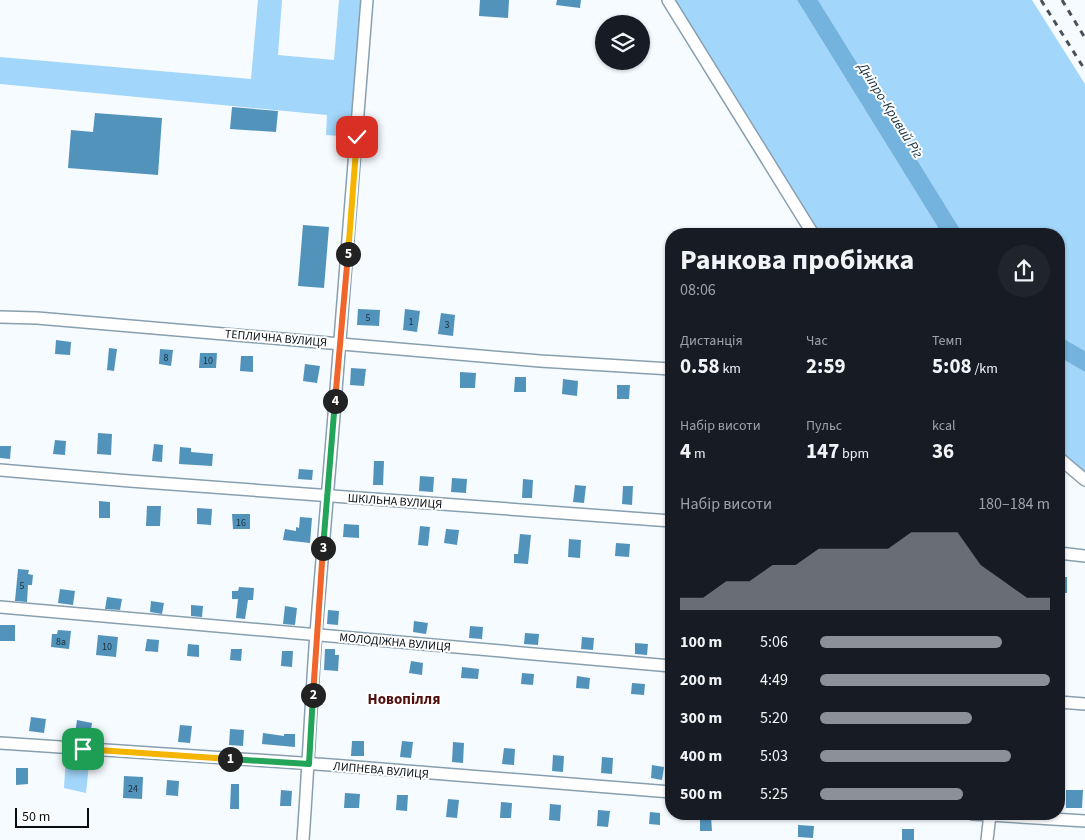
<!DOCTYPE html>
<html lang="uk">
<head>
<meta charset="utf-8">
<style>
  body { margin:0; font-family:"Source Sans 3",sans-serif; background:#20242c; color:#f1f3f6; height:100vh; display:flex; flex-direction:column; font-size:19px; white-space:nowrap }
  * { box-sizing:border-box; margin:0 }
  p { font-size:16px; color:#9ea1a6 }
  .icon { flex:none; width:28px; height:28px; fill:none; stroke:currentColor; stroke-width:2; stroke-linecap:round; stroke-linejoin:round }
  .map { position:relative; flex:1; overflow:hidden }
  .details { position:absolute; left:665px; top:228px; width:400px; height:592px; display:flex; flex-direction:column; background:#171b24; border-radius:20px; box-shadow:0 1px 4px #0004 }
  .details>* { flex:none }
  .buttons { position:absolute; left:595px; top:15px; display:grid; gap:10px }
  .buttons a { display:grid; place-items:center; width:55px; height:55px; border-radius:50%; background:#171b24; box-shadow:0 1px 4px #0004; font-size:25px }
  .scale { position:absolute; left:15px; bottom:12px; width:74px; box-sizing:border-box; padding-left:5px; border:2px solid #060e14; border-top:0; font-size:14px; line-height:18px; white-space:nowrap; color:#060e14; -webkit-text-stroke:4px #fff; paint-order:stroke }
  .pin { position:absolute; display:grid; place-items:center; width:42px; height:42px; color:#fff; margin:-21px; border-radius:10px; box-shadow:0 2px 8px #0006 }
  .km { position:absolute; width:25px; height:25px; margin:-12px; border-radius:50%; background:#222; color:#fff; font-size:14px; line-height:25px; text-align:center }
  .round { display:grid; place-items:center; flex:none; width:52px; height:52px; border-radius:26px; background:#20242c }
  .summary { display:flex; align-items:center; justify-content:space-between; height:85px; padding:0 15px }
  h1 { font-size:28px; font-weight:700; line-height:38px }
  .figures { display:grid; grid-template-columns:repeat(3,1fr); gap:8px; height:85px; padding:5px 15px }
  .figures div { display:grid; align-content:center }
  .figures b { font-size:21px; font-weight:700 }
  .figures small { font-size:14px; font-weight:400 }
  .figures p { font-size:14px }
  .chart { height:140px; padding:10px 15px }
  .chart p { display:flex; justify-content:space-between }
  .chart svg { width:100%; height:90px; margin-top:5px; fill:#8c9099; opacity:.7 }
  ul { padding:0 15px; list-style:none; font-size:16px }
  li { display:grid; grid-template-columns:80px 60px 1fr; align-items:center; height:38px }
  li i { height:12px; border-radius:6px; background:#8c9099 }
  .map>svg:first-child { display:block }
</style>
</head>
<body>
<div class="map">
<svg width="1085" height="840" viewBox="0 0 1085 840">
  <rect width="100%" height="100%" fill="#f6fbff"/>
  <g fill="#a2d6fa">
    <polygon points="258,0 282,0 278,55 334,60 339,0 367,0 357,137 326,135 327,115 0,84 0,57 251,79"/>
    <polygon points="668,0 797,0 942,234 813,234"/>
    <polygon points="818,0 1032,0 1085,84 1085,351 1059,336 1059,234 963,234"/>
    <polygon points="1059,357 1085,372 1085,480 1059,458"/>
    <polygon points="66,755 89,764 86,793 64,788"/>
  </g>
  <g fill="#73b3de">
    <polygon points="797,0 818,0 963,234 942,234"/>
    <polygon points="1059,336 1085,351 1085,372 1059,357"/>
  </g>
  <g fill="#5293bc">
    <polygon points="480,0 509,0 508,18 479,16"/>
    <polygon points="557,0 581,0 580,8 556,5"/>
    <polygon points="232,107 278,111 276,132 230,129"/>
    <polygon points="95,113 162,118 158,175 68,168 71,130 93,132"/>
    <polygon points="303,225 329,227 324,288 298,286"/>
    <polygon points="358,309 380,310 379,326 357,325"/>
    <polygon points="405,309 420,311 417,332 403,330"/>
    <polygon points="441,313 455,315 453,336 438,334"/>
    <polygon points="56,340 71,342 70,355 55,354"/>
    <polygon points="109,348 117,349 114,371 107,370"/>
    <polygon points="160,349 173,350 171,366 159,364"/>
    <polygon points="200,353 217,353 216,368 199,368"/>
    <polygon points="241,356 253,356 253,372 240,371"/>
    <polygon points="305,364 320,366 317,383 303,381"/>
    <polygon points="351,368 366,369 364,386 350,385"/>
    <polygon points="460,372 476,373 475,388 460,388"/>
    <polygon points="515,377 526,377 526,392 514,392"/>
    <polygon points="563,379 578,381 577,396 562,394"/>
    <polygon points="617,385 630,385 629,399 617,399"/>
    <polygon points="98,433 112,434 111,455 97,454"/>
    <polygon points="55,440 66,441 65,455 53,454"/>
    <polygon points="154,444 163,445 162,462 152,461"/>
    <polygon points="0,446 11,446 10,459 0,458"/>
    <polygon points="180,447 191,448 191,452 213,454 212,466 179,464"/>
    <polygon points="374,461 384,461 383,485 373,485"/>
    <polygon points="299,469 313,470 312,480 298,479"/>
    <polygon points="420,476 434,477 433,492 419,491"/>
    <polygon points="452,478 467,479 466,493 451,492"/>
    <polygon points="523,479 533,480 532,498 522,498"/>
    <polygon points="575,485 586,486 584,503 573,502"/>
    <polygon points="623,486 633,486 632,505 622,504"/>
    <polygon points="99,501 110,502 110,518 99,518"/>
    <polygon points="147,506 161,506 160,526 146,526"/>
    <polygon points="197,508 212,509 211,525 197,524"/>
    <polygon points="232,514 250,514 250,529 233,529"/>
    <polygon points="300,517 312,518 310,543 283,540 285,529 296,531 296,527 299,528"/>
    <polygon points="344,524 359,525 359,538 343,537"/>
    <polygon points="420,526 430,527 428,546 418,545"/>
    <polygon points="446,529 459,530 457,545 444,543"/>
    <polygon points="520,534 531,535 528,564 514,563 514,554 518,554"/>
    <polygon points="569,539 581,540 580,558 568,557"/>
    <polygon points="616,543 630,544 629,557 615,556"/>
    <polygon points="18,569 29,570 28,574 33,575 32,585 28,585 27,602 15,601"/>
    <rect x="1059" y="577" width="8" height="16"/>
    <polygon points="239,587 254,588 253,600 248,600 245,619 236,618 238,599 232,599 232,591 238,591"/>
    <polygon points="60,589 75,591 73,605 58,603"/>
    <polygon points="107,597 122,599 120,610 105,609"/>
    <polygon points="151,601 164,603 162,614 150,612"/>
    <polygon points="191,605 203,606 202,617 191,616"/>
    <polygon points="285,606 297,608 295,625 283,624"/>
    <polygon points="328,610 339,611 338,625 327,624"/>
    <polygon points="414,621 428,623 426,634 413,632"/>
    <rect x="0" y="625" width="15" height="16"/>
    <polygon points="470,626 483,627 482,639 469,638"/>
    <polygon points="58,630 71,631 69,649 51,647 52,634 57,634"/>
    <polygon points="525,633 539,634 538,645 524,644"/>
    <polygon points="98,635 118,637 116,657 96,655"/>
    <polygon points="582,637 594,638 593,650 581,649"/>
    <polygon points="147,639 159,640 158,652 145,651"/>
    <polygon points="635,643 648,644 647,655 635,654"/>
    <polygon points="188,644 199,645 199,657 187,656"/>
    <polygon points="231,649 242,649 241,661 230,660"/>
    <polygon points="325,649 335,649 335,655 339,655 338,671 324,670"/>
    <polygon points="282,651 293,651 292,667 281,666"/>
    <polygon points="411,661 423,663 422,675 409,673"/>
    <polygon points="462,667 479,669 478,679 461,678"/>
    <polygon points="522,673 534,674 533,685 521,684"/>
    <polygon points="577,676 590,678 589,689 576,688"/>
    <polygon points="632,683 645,684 644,695 631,694"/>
    <polygon points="31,717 46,719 44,733 29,731"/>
    <polygon points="77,720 92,723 90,736 75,734"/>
    <polygon points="180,725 192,726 190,743 178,742"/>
    <polygon points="230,729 244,730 243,746 229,745"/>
    <polygon points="263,733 284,736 284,734 295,734 295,747 262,744"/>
    <polygon points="352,741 364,741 364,756 351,756"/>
    <polygon points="402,741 413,742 411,758 400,757"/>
    <polygon points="453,742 464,743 463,763 452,762"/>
    <polygon points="504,748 515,749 514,765 502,764"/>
    <polygon points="553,755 564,756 563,772 552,771"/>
    <polygon points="602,757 613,758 612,774 601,773"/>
    <polygon points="652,765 664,767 662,780 651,778"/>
    <polygon points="16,768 28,768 28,784 16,785"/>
    <polygon points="124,776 143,777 142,799 123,798"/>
    <polygon points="167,780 179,781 178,796 166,795"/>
    <polygon points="231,784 239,784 239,809 230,809"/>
    <polygon points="281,790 292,791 291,806 280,806"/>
    <polygon points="1066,790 1083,790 1082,808 1066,808"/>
    <polygon points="345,793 360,794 359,808 344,808"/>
    <polygon points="397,795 408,795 407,811 396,810"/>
    <polygon points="448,799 459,800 457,818 446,817"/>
    <polygon points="501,802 512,803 511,818 500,818"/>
    <polygon points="550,804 561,805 560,821 549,820"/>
    <polygon points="598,810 610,811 608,827 597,826"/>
    <polygon points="650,812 660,813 660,825 649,824"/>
    <polygon points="700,817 711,817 712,831 700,831"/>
    <polygon points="798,825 814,826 813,838 798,837"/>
    <rect x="902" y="829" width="12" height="11"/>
  </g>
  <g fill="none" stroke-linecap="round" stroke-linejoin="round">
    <defs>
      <g id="minor">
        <polyline points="668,0 813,234"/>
        <polyline points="0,317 37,318 540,361 671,369"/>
        <polyline points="1059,458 1085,480"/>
        <polyline points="0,470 130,481 671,521"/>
        <polyline points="1059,553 1085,556"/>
        <polyline points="0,607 671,666"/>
        <polyline points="1059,702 1085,704"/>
        <polyline points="0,743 331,765 671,792"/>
        <polyline points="973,814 1085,821"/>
        <path d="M303,840C308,771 311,702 316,633C333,422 352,211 367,0"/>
        <polyline points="987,840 990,814"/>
      </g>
    </defs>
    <use href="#minor" stroke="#889faf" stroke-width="14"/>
    <use href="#minor" stroke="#fff" stroke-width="11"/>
    <g stroke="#4b5257" stroke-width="3" stroke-dasharray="6 6" stroke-linecap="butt">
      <polyline points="1041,0 1085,70"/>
      <polyline points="1062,0 1085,38"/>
    </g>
  </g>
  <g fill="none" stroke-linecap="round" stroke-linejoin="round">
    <defs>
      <polyline id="split-1" points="83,749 230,759"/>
      <polyline id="split-2" points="230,759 309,764 313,695"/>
      <polyline id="split-3" points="313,695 323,548"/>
      <polyline id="split-4" points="323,548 335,401"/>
      <polyline id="split-5" points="335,401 348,254"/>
      <polyline id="split-6" points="348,254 357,137"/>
    </defs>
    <use href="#split-1" stroke="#fff" stroke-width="10"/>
    <use href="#split-2" stroke="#fff" stroke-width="10"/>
    <use href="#split-3" stroke="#fff" stroke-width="10"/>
    <use href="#split-4" stroke="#fff" stroke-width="10"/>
    <use href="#split-5" stroke="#fff" stroke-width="10"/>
    <use href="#split-6" stroke="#fff" stroke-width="10"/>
    <use href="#split-1" stroke="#f5b400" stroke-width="6"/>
    <use href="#split-2" stroke="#22a559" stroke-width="6"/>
    <use href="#split-3" stroke="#f0652b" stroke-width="6"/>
    <use href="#split-4" stroke="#22a559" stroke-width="6"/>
    <use href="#split-5" stroke="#f0652b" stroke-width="6"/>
    <use href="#split-6" stroke="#f5b400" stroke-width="6"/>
  </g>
  <g text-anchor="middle" stroke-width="4" stroke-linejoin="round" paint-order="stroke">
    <g font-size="10" fill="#192f3e">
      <text x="368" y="321">5</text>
      <text x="411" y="325">1</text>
      <text x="447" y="328">3</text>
      <text x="166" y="361">8</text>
      <text x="208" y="364">10</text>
      <text x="241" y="526">16</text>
      <text x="22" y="589">5</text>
      <text x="61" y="645">8а</text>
      <text x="107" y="650">10</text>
      <text x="133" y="792">24</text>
    </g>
    <g font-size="12" fill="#060e14" stroke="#fff">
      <text transform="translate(276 338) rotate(5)" y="4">ТЕПЛИЧНА ВУЛИЦЯ</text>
      <text transform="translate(395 501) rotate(4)" y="4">ШКІЛЬНА ВУЛИЦЯ</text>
      <text transform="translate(395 642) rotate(5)" y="4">МОЛОДІЖНА ВУЛИЦЯ</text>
      <text transform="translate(381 770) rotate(5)" y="4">ЛИПНЕВА ВУЛИЦЯ</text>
    </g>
    <g font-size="14" font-style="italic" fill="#122f41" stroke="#fff">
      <text transform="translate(891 110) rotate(58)" y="5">Дніпро-Кривий Ріг</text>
    </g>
    <g font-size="15" font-weight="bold" fill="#530f0b" stroke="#fff">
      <text x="404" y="704">Новопілля</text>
    </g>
  </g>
</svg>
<div class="buttons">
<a><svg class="icon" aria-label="layers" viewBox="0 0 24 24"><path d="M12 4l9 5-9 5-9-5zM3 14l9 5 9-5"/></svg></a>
</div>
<div class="scale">50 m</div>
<div class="pin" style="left:83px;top:749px;background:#1e9e55"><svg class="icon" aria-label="arrive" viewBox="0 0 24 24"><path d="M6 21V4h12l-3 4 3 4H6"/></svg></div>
<div class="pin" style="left:357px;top:137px;background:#d93025"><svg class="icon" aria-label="check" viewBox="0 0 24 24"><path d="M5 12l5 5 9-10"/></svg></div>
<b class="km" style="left:230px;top:759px">1</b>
<b class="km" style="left:313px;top:695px">2</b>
<b class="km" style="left:323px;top:548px">3</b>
<b class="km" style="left:335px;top:401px">4</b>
<b class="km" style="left:348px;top:254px">5</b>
<section class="details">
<div class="summary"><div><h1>Ранкова пробіжка</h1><p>08:06</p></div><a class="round"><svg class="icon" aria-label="share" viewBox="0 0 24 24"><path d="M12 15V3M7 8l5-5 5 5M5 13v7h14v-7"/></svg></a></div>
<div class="figures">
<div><p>Дистанція</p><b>0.58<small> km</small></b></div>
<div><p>Час</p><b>2:59</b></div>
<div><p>Темп</p><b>5:08<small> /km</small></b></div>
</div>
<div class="figures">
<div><p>Набір висоти</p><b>4<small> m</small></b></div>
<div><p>Пульс</p><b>147<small> bpm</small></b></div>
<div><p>kcal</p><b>36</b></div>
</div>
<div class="chart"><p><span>Набір висоти</span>180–184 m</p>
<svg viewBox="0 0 160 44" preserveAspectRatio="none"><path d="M0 44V38L10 38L20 30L30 30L40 22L50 22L60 14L70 14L80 14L90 14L100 6L110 6L120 6L130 22L140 30L150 38L160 38V44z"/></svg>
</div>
<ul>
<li><b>100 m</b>5:06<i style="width:79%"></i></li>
<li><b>200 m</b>4:49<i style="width:100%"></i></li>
<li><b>300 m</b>5:20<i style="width:66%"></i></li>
<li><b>400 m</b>5:03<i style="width:83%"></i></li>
<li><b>500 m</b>5:25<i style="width:62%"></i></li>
</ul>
</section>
</div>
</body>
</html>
